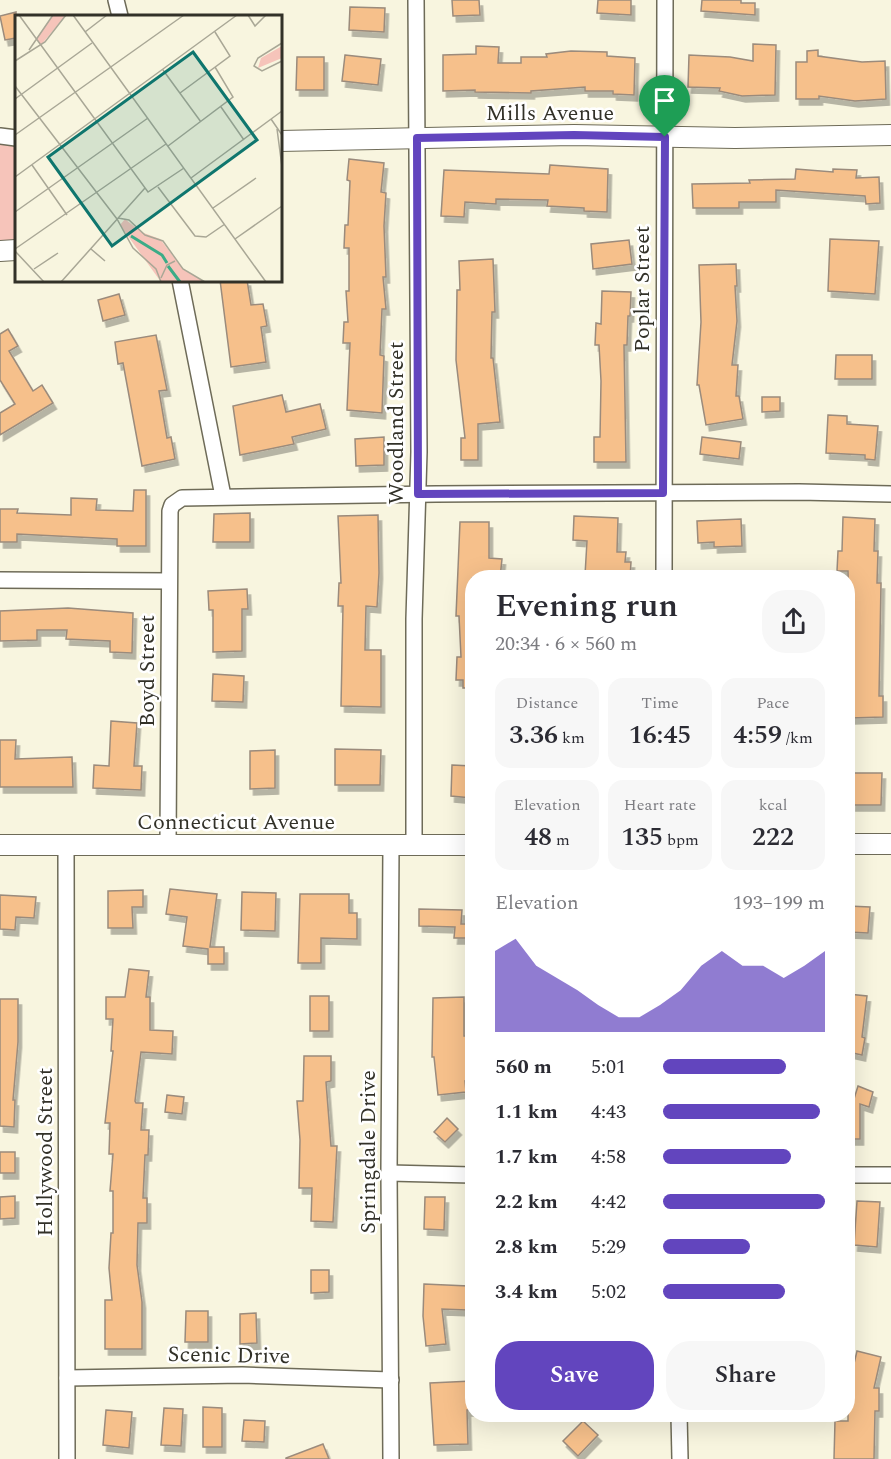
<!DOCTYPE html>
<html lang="en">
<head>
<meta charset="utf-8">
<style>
  body { margin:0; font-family:Spectral,serif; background:#f7f7f7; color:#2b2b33; height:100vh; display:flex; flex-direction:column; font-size:22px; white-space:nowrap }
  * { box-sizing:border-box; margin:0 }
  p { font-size:20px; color:#7c7c81 }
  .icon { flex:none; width:33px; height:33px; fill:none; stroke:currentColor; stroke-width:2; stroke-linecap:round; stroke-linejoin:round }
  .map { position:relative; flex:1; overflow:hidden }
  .sheet { position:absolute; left:465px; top:570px; width:390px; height:852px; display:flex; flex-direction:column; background:#fff; border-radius:24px; box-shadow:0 6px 24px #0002 }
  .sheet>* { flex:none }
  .pin { position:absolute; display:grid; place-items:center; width:51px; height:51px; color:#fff; margin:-62px -26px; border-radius:50% 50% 50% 0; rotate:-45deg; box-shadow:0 0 6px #0007 }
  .pin .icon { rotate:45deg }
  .round { display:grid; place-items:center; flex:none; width:63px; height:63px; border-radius:24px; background:#f7f7f7 }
  .overview { display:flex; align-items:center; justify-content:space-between; height:102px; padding:0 30px }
  h1 { font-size:33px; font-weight:600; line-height:45px }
  .figures { display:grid; grid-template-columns:repeat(3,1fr); gap:9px; height:102px; padding:6px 30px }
  .figures div { display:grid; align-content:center; border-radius:15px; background:#f7f7f7; text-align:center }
  .figures b { font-size:26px; font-weight:600 }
  .figures small { font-size:16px; font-weight:400 }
  .figures p { font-size:16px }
  .chart { height:168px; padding:12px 30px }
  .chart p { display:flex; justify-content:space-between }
  .chart svg { width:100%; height:108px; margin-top:6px; fill:#6245be; opacity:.7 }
  .action { display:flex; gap:12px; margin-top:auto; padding:12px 30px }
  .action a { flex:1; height:69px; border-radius:24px; background:#6245be; color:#fff; font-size:24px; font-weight:600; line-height:69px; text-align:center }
  .action a+a { background:#f7f7f7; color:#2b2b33 }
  ul { padding:0 30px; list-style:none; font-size:20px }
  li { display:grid; grid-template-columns:96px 72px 1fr; align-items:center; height:45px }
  li i { height:15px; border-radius:8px; background:#6245be }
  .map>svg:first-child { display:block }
</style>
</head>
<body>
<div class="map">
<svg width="891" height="1459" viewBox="0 0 891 1459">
  <defs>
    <filter id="shadow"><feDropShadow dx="3.5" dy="6" stdDeviation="0" flood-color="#0004"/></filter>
  </defs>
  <rect width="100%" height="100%" fill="#f8f5df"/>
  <polygon fill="#f6c4ba" points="0,136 16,138 16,250 0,251"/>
  <g fill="#f6c08b" stroke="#9b8b7c" stroke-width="1.5" filter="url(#shadow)">
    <polygon points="452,0 479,0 480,15 453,16"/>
    <polygon points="598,0 631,0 631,15 597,13"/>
    <polygon points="702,0 741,0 741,3 755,3 755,15 701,11"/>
    <polygon points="350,7 385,8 384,32 349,30"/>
    <polygon points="16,12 16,38 5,40 0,16"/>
    <polygon points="753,44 776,45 775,95 742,96 719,91 720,88 688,87 689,55 730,57 753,61"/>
    <polygon points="476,46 499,47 498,63 521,63 521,57 547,57 546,54 571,51 607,52 607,56 635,58 634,95 613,94 613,91 585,91 585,87 531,91 531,93 475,92 475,90 443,91 443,55 476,54"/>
    <polygon points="818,50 818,56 862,62 885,61 886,99 855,101 819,96 819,99 796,99 796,62 807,62 807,51"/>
    <polygon points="345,55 381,59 378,85 342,81"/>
    <polygon points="297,57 324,57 324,90 296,90"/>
    <polygon points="349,159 384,163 381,192 386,193 384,226 386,277 383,277 386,309 382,309 380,355 384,356 382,413 347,410 350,343 343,343 344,322 348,322 346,291 349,291 349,248 344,248 345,225 348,225 350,181 347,180"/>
    <polygon points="550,165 608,169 607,212 584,211 584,208 547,206 548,200 496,199 496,204 465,202 464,217 441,216 444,170 549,174"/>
    <polygon points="796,169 833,172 833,169 857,170 856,178 879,177 880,203 866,204 865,196 776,190 776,202 739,202 739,208 693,208 692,184 750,183 749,180 795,179"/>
    <polygon points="830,239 879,241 875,294 828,291"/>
    <polygon points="629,240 632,264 593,269 591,244"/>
    <polygon points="493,259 495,312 492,312 491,358 493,358 500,422 478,424 478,460 461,460 461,438 465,438 456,360 457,290 460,290 459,261"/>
    <polygon points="736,264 737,286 735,286 737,321 732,365 738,365 736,396 739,396 743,419 706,425 699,385 697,385 701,322 699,265"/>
    <polygon points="220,280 247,280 251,305 263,304 267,326 261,327 266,362 231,367"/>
    <polygon points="602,291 631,292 630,316 628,316 627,345 624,345 626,462 594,462 594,437 600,437 601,381 599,345 595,345 596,323 601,324"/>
    <polygon points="119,294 125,315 103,321 98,300"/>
    <polygon points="8,329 18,346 9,351 33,391 42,385 53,403 0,435 0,413 15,404 0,380 0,334"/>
    <polygon points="156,335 167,390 159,391 167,438 171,437 175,459 142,466 123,363 118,364 115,342"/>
    <polygon points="836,355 872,355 872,379 835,379"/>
    <polygon points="282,395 286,412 320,404 326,429 292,437 294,444 240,455 233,406"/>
    <polygon points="762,397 780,397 780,411 762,412"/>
    <polygon points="828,415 847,416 847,424 878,426 875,460 865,459 865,455 826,453"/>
    <polygon points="384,437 384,465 356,466 355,439"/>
    <polygon points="702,437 741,442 739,459 700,454"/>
    <polygon points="134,490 146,490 146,546 117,546 117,539 17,534 17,542 0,542 0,509 18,509 17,513 71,515 71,498 97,499 96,510 133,511"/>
    <polygon points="250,513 250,542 213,542 214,514"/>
    <polygon points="378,515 379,573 377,607 366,606 365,650 381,650 381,707 341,706 343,606 338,606 339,583 341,583 338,516"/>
    <polygon points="574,516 618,518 617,552 626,552 625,562 631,562 630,578 585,575 587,541 573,540"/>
    <polygon points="843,517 875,519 874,551 878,551 877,583 881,583 879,696 883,696 883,717 850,718 848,571 837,571 838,551 842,551"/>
    <polygon points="741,519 742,546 714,547 714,542 698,543 697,521"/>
    <polygon points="460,522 489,522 489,558 502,559 500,578 472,578 472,688 463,688 463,680 456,680 457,657 461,657 459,616 456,616"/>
    <polygon points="247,589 248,609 242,609 242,651 213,652 213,610 209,610 208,591"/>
    <polygon points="68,608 133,613 132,653 110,652 110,641 66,639 67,630 37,630 37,640 0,641 0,611"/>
    <polygon points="213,674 244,676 243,702 212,701"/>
    <polygon points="111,721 137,723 134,766 142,766 141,790 93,788 94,765 109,766"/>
    <polygon points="0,740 16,740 15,759 72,757 73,787 0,787"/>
    <polygon points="335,749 381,750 380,785 335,785"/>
    <polygon points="275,750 275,788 250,789 250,751"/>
    <polygon points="452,765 472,766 472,798 451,796"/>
    <polygon points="853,773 882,773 881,805 852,805"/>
    <polygon points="170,889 217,894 210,947 224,947 224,964 208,964 208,949 183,946 187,917 166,914"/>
    <polygon points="143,890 143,907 132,907 133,928 108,928 108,891"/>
    <polygon points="242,892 276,893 275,931 241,930"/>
    <polygon points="300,894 349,894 349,913 357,913 357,939 321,938 321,963 298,963"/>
    <polygon points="0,895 36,897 34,918 16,917 15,930 0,929"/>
    <polygon points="848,906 870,907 868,933 848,932"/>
    <polygon points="419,909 462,910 461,924 469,924 469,938 454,938 455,927 419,926"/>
    <polygon points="129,969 149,971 146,997 150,997 150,1030 173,1031 172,1054 141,1052 135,1101 136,1103 143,1103 141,1130 149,1130 148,1155 145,1155 143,1198 147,1198 147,1223 138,1223 137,1265 142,1302 142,1349 105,1349 105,1300 112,1300 109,1268 111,1233 113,1233 113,1191 110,1191 113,1154 109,1154 110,1123 105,1123 113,1051 111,1051 113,1019 106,1019 106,997 125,997"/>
    <polygon points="848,994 867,996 862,1037 865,1038 862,1055 848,1052"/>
    <rect x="310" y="996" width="19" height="35"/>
    <polygon points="464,997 464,1036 468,1036 468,1067 472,1067 472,1080 465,1081 466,1092 438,1095 434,1057 432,1057 433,998"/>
    <polygon points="0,999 18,999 18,1042 13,1100 15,1100 14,1127 0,1126"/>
    <polygon points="304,1056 331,1056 331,1081 326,1082 331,1146 337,1146 333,1222 311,1221 312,1188 299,1188 300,1140 297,1101 303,1101"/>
    <polygon points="858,1086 873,1092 869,1107 860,1104 860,1139 848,1139 848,1118"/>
    <polygon points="167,1095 184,1097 182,1114 165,1112"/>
    <polygon points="447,1118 458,1129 445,1142 434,1132"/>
    <rect x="0" y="1152" width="15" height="21"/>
    <polygon points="15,1196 15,1218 0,1219 0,1197"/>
    <polygon points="425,1197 445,1197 444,1230 424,1229"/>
    <polygon points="857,1201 880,1202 877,1247 854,1245"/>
    <polygon points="311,1270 329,1270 329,1292 311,1293"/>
    <polygon points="424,1284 468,1286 467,1310 442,1309 446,1344 426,1346 423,1316"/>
    <polygon points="186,1311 208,1311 208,1342 185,1342"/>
    <polygon points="256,1313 257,1343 240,1344 240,1314"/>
    <polygon points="857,1351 881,1357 874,1388 879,1388 879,1411 875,1411 874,1459 834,1459 835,1421 848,1421 848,1389"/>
    <polygon points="472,1381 472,1410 467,1410 468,1444 434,1445 430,1383"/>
    <polygon points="203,1407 222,1408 222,1447 203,1447"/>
    <polygon points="164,1408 183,1409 181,1446 161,1445"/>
    <polygon points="106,1410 132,1412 129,1448 103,1445"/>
    <polygon points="244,1420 265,1421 264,1442 242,1441"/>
    <polygon points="583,1421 598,1435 578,1456 563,1441"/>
    <polygon points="323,1444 329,1459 286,1459 286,1458"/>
  </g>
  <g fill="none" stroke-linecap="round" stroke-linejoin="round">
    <defs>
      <g id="minor">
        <polyline points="116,0 120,16"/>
        <polyline points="0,136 16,138"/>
        <polyline points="180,280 223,496"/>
        <polyline points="664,578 665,0"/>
        <polyline points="0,580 169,581"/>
        <polyline points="66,845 67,1459"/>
        <polyline points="168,845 170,511 172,505 182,498 436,494 799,492 891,494"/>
        <polyline points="391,845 389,1173 391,1459"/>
        <polyline points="414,845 414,619 419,452 416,0"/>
        <polyline points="389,1173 472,1175"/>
        <polyline points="848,1175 891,1175"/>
        <polyline points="67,1378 242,1375 391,1380"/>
        <polyline points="679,1414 680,1459"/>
      </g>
      <g id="tertiary">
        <polyline points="280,141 574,135 735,138 891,135"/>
        <polyline points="0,251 16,250"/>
        <polyline points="848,844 891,844"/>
        <polyline points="0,845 472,845"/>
      </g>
    </defs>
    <use href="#minor" stroke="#6e6b58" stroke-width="18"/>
    <use href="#tertiary" stroke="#6e6b58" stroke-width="22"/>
    <use href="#minor" stroke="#fff" stroke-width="15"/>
    <use href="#tertiary" stroke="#fff" stroke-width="20"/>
  </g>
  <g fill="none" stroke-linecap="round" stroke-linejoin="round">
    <defs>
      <polygon id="route" points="574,135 665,137 663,493 418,494 417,138"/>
    </defs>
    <use href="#route" stroke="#fff" stroke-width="12"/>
    <use href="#route" stroke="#6245be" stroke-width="8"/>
  </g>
  <g text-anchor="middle" stroke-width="5" stroke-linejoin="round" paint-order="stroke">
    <g font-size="22" fill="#323128" stroke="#fff">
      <text x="550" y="120">Mills Avenue</text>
      <text transform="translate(641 289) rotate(-90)" y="8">Poplar Street</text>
      <text transform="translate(395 423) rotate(-90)" y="8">Woodland Street</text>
      <text transform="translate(146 671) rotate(-90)" y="8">Boyd Street</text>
      <text x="236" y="829">Connecticut Avenue</text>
      <text transform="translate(44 1152) rotate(-90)" y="8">Hollywood Street</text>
      <text transform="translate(367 1152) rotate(-90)" y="8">Springdale Drive</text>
      <text transform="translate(229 1354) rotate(1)" y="8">Scenic Drive</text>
    </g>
  </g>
  <g transform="translate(15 15)">
    <rect width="267" height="267" fill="#f8f5df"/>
    <path d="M38,0H51L26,30L21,24ZM267,31V43L243,53L246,43ZM110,204L126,217L145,224L168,254L190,267H146L105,210Z" fill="#f6c4ba"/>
    <path fill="none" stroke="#3cac87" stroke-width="3" d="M116,221L147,240L152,248M153,251L165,267"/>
    <path fill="none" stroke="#a9a796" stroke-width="1.5" d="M4,0L133,177L169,153M58,0L251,267M233,0L240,11L251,0M70,17L92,0M267,28L243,43L239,51L247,56L267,46M14,35L38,0M0,46L30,27L51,0M148,55L186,107M0,71L102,204L118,233L141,254L146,267M165,78L215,41L200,17M0,84L77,28M206,92L229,125M256,104L267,120M262,114L267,152M0,120L169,0M153,131L218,82L200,52M17,150L52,200M0,162L222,0M176,163L267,96M143,172L180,221L191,222L210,209M198,193L241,163M0,197L133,103M103,203L114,205L130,220L148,226L168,254L190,267M220,224L267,191M0,234L151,129M76,234L90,246M0,236L29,267M19,254L43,238M146,263L152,250L160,246M46,267L130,173"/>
    <path fill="#0f766e" fill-opacity="0.15" stroke="#0f766e" stroke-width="3" d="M178,37L242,125L97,231L33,142Z"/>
    <rect width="267" height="267" fill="none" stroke="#323128" stroke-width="3"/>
  </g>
</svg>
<div class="pin" style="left:665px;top:137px;background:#1e9e55"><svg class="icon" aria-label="arrive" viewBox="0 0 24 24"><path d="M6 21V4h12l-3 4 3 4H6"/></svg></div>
<section class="sheet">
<div class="overview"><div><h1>Evening run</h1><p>20:34 · 6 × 560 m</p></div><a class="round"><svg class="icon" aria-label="share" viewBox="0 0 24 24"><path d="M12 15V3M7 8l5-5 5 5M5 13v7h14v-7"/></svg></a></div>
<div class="figures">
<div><p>Distance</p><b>3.36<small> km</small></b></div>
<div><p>Time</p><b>16:45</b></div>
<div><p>Pace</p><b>4:59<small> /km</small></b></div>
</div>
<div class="figures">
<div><p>Elevation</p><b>48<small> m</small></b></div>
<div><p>Heart rate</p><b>135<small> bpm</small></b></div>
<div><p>kcal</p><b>222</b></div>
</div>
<div class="chart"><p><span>Elevation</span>193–199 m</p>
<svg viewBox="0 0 160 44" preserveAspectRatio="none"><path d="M0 44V11L10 6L20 17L30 22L40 27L50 33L60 38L70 38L80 33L90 27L100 17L110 11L120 17L130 17L140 22L150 17L160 11V44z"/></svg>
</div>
<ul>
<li><b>560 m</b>5:01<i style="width:76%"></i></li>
<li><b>1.1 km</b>4:43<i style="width:97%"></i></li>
<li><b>1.7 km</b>4:58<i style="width:79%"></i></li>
<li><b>2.2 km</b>4:42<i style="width:100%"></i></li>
<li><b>2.8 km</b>5:29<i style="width:54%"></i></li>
<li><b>3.4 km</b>5:02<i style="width:75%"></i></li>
</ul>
<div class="action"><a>Save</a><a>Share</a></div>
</section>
</div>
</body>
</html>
